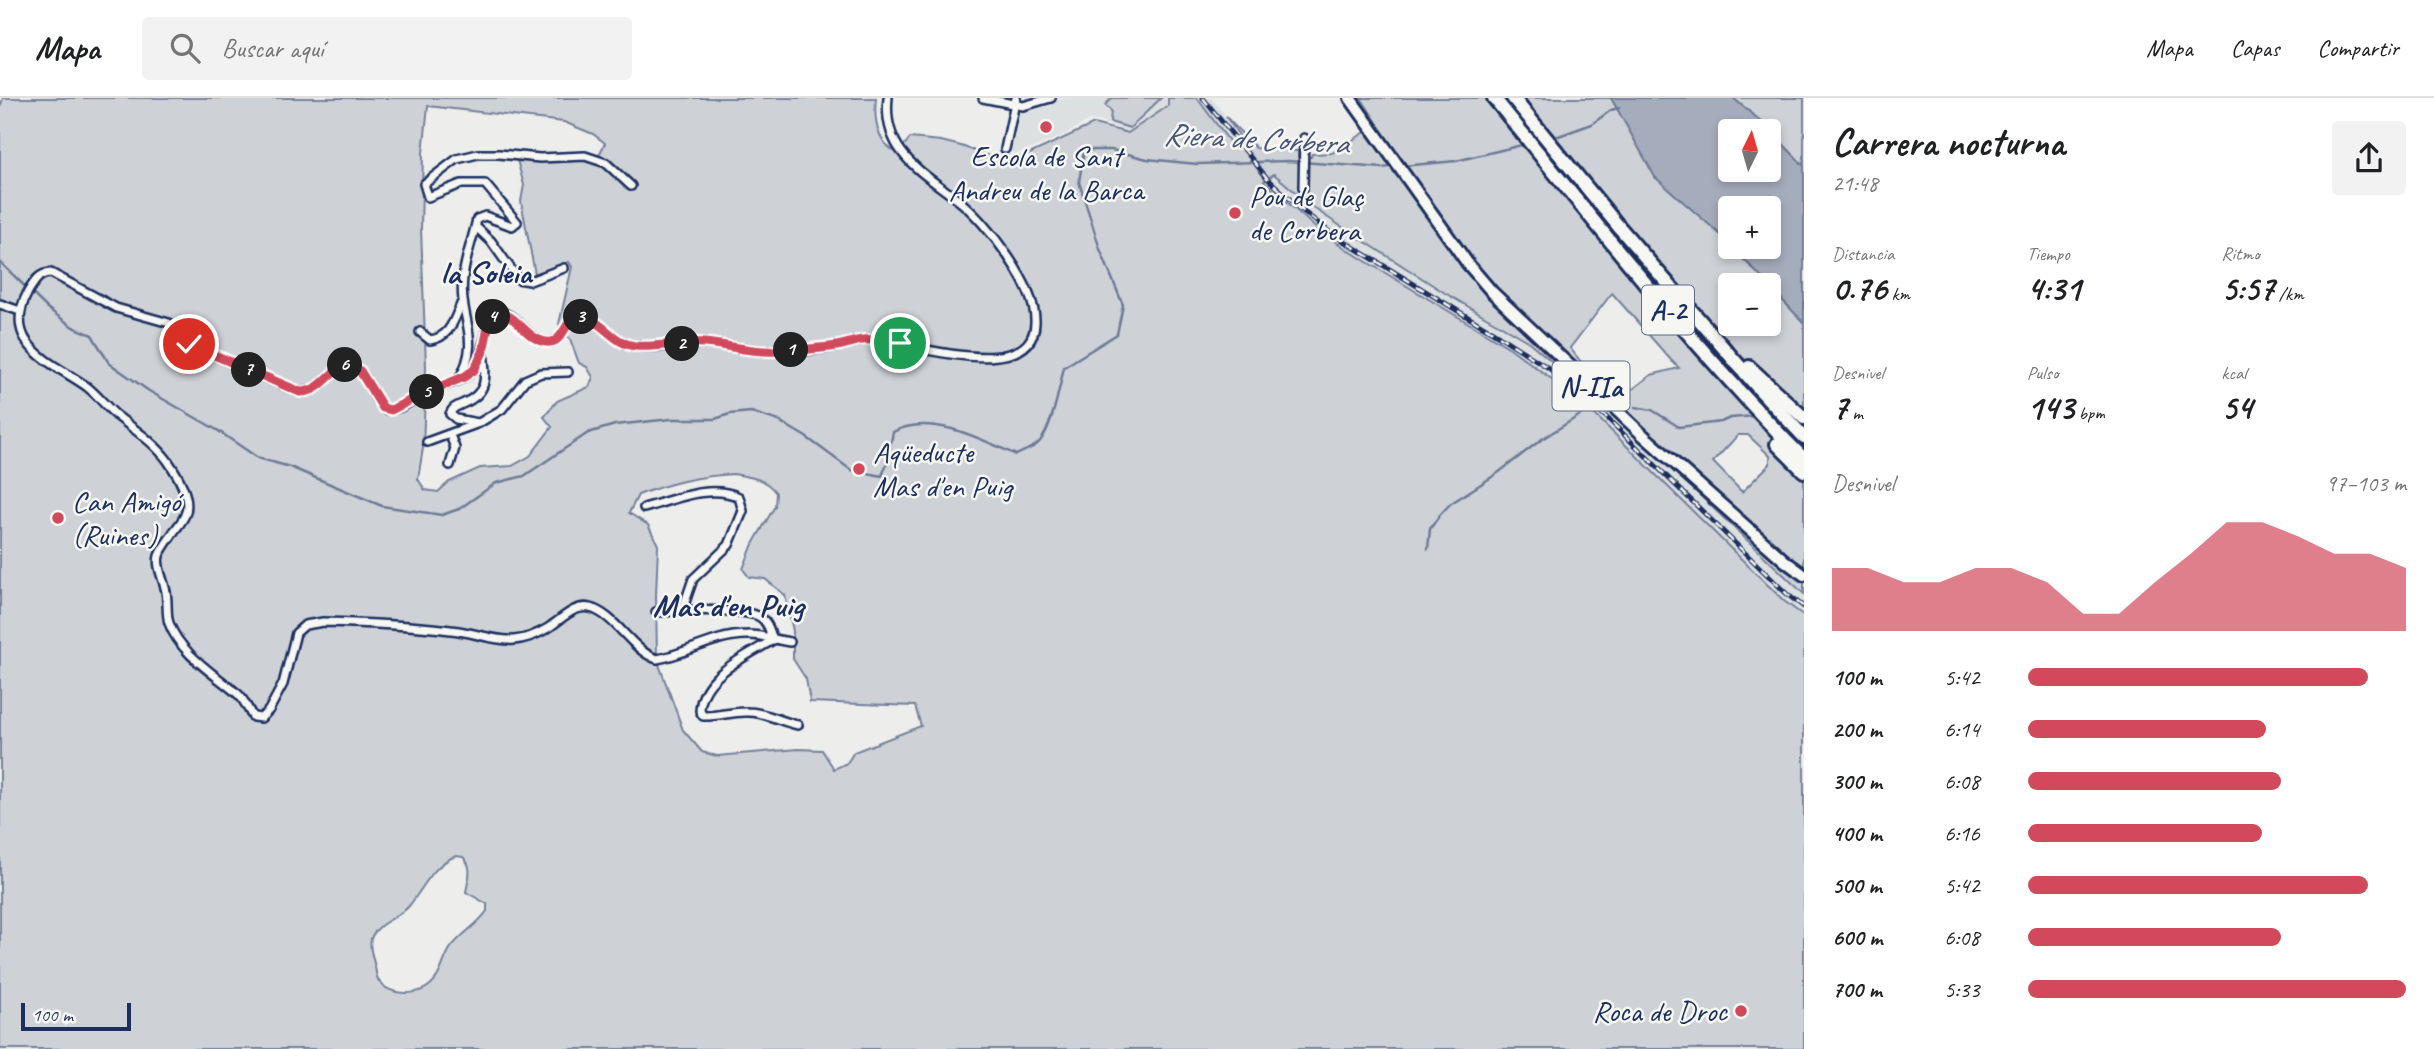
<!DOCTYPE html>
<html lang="es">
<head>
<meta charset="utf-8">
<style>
  body { margin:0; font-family:Caveat,sans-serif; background:#f2f2f2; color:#202124; height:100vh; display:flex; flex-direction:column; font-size:26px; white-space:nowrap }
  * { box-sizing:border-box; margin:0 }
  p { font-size:23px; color:#757577 }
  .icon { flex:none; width:38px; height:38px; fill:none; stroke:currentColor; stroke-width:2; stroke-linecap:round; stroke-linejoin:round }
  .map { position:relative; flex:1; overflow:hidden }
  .panel { display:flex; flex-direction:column; background:#fff; width:630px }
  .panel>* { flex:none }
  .needle { width:46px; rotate:5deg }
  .controls { position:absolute; left:1718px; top:21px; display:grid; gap:14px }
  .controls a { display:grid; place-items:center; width:63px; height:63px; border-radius:7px; background:#fff; box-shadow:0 4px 10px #0003; font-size:35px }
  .scale { position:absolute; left:21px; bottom:18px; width:110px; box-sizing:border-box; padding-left:7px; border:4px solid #1b2f5e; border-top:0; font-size:19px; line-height:24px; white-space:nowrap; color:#1b2f5e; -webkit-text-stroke:5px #f6f6f2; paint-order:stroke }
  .pin { position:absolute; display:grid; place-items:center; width:60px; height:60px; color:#fff; margin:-30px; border:4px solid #fff; border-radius:50%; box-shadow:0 2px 7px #0007 }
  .km { position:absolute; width:35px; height:35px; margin:-18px; border-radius:50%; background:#222; color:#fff; font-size:19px; line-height:35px; text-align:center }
  .round { display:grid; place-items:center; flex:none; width:74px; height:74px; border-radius:7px; background:#f2f2f2 }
  .head { display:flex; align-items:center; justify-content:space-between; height:119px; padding:0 28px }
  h1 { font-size:38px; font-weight:800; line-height:52px }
  .stats { display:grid; grid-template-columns:repeat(3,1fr); gap:10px; height:119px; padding:7px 28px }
  .stats div { display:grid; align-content:center }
  .stats b { font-size:35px; font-weight:800 }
  .stats small { font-size:19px; font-weight:400 }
  .stats p { font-size:19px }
  .chart { height:196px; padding:14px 28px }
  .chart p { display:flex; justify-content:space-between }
  .chart svg { width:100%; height:126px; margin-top:7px; fill:#d1495b; opacity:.7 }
  ul { padding:0 28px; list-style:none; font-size:23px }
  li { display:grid; grid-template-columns:112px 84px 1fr; align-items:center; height:52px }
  li i { height:18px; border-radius:9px; background:#d1495b }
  header { display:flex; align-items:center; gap:42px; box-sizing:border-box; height:98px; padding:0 35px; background:#fff; border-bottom:2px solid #e0e0e0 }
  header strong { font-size:33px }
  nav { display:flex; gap:38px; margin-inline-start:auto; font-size:24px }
  .search { width:490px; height:63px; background:#f2f2f2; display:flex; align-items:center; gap:18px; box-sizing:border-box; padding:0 24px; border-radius:7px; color:#757577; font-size:26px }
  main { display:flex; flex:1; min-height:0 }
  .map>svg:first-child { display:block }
</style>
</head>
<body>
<header>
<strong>Mapa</strong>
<div class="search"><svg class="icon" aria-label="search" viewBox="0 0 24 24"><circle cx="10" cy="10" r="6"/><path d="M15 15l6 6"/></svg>Buscar aquí</div>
<nav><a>Mapa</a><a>Capas</a><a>Compartir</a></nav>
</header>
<main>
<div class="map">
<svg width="1804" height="951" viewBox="0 0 1804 951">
  <rect width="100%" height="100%" fill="#edeeec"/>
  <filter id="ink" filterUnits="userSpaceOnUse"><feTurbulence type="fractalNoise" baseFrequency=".0143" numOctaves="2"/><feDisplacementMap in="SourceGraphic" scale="14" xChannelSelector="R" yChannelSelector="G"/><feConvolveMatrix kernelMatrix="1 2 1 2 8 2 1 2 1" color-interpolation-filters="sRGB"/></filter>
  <g filter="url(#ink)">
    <g fill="#dde0e1">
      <polygon points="1061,0 1166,0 1167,8 1128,35 1099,23 1089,22 1066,36 1028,52 1016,56 1012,54 1010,50 1017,11 1046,9"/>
      <polygon points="1197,0 1212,0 1241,40 1232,47"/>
      <polygon points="1274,75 1315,111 1445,195 1529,244 1571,278 1804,496 1804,518 1784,503 1581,303 1510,250 1362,161 1319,133 1264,83"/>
    </g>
    <g fill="#ced2d7" stroke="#74809a" stroke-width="2" fill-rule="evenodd">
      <path d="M3,0H876C874,19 876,42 894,53L902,50L910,40L941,43L961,48L1001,62L1023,59L1094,26L1128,35L1168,8V0H1197L1232,47L1241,40L1226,19L1256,50L1298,53V59H1311L1312,56L1332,55L1378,26L1361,0H1611L1621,17L1731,149L1769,187H1731V226H1769V188L1804,225V496L1618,320L1529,244L1445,195L1339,127L1315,111L1274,76L1264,83L1319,133L1362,161L1510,250L1581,303L1784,503L1804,518V951H0V10ZM428,8L564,24L593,36L605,45L596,63L517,62L524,87L521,103L535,176L569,164L572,169L559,226L570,241L579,265L587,269L593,279L589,289L557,303L544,319L552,329L530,358L512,368L480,370L449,384L438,394L425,392L418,381L423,350L426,269L421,130L423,55ZM1612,195L1670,261L1679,270L1651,277L1633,291L1598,285L1570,250ZM1738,337H1748L1770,358V366L1742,394L1713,364ZM733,376C751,379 765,380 776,395L775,408L753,446L743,471L749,479L765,481L785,497L793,533V561L806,581L810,604L915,608L921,628L854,654L847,665L834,671L822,652L798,651L717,658L702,654L683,632L657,561L656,498L658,447L648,427L629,415L638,397C669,385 699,378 733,376ZM456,758L463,759C474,770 468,781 466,794L487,806V813C477,828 460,836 450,851C442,864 441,879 429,888C414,900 379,897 376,875C375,864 367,848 372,838C380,823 399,820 409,808C423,791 433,766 456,758Z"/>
      <polygon points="1112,0 1161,0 1130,30 1110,24 1111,13 1105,7"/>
      <polygon points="1733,0 1804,0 1804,68 1764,26"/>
    </g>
    <path fill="#a5acbc" stroke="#6e7a96" stroke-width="2" fill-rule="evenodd" d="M1611,0H1733L1764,26L1804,68V225L1733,149H1769V110H1731V146L1655,79ZM1769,33V72H1731V33Z"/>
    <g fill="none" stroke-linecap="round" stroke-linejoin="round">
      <g stroke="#6e7a96" stroke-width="2.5">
        <polyline points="1553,40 1592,26 1611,12 1619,10"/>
        <polyline points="1402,68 1456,63 1526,46"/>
        <path d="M0,164L47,210L73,229L92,237L109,265L149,293L217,332L258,360L290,369L382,408L442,417L459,411L496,385L524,378L588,335L615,327L671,321H715L730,316L751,314L779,323L806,339L851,372L882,378L887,365L893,334C930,314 981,341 1016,357C1022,354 1030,351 1036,347C1051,337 1060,287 1064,269L1117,236L1123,207L1100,151L1079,84L1084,52H1112L1147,61L1197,66L1288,63L1383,70L1395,68"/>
        <polyline points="1635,309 1652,312 1679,329 1721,324 1730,320 1755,318"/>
        <polyline points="1428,451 1430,431 1439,418 1450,406 1498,375 1542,341 1585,314"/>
      </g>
      <defs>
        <g id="street">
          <polyline points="983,0 1023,8 1051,0"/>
          <polyline points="1005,51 1016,0"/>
          <polyline points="1303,90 1304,40"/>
          <polyline points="476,129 491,143 518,181 530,183 564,170"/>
          <polyline points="0,206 17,212"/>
          <path d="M420,234L430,242C451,239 454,221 462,204"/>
          <path d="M459,281C483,240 458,220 463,180C465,160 473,141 477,121L485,118L512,128L517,124L485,86H461L428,99L424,86L457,61L478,56H499L540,60L585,58L606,65L631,88"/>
          <path d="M478,325L456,321L450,316C453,309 456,309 462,306C489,295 486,279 483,254"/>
          <polyline points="427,344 479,325 502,311 525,282 541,275 568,274"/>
          <polyline points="450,367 455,350 450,337"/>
          <path d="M644,410C673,402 711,385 739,399L743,413L729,447L693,481L682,513"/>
          <path d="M656,514C677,513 744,509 760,519C768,524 770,534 773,542"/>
          <path d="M773,542C746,558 701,578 700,613L703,618C717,619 733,613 748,614C766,614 781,624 798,627"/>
          <path d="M790,544C775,542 761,536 747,537C714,537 688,556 657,561C632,553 615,516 590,510C574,506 561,522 548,530C538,536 526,541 514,542C497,544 469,533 451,532C409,527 365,525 323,524L305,527L296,535L283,586L269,612L261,620L253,619C248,612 245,603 239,597C216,577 180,556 169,525C166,516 168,504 166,494C164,482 156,469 159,458C162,450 169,442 173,435C177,429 182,424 185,417C192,401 177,376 168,363C154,344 135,332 117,318C106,309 98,297 86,288C52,264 0,247 28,194C34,184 39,175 51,175L116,210L169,225L192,248L296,293C318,297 326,279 342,268C369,265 369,300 386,312C403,312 414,300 429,293C444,286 465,284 475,270C484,258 485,216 501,215C518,215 528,245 549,244C565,244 564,220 580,219C600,219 612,245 635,248C656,251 676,246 698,245C722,245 747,253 771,253C793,254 818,252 839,248C848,246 856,243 865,242C901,241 1033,290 1035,225C1037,189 986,123 958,102C922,74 882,54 888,0"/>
        </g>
        <polyline id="primary" points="1350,0 1468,166 1492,194 1644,338 1785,463 1804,477"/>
        <g id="highway">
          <path d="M1494,0C1594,123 1692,248 1804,361"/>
          <polyline points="1513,0 1619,129 1760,292 1804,339"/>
          <polyline points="1749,269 1804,320"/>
          <polyline points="1777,346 1804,373"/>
        </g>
      </defs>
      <use href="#street" stroke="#1b2f5e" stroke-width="12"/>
      <use href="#primary" stroke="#1b2f5e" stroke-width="16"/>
      <use href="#highway" stroke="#1b2f5e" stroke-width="18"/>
      <use href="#street" stroke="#f6f6f2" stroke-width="7"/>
      <use href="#primary" stroke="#f6f6f2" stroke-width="10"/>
      <use href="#highway" stroke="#f6f6f2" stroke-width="12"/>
      <defs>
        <polyline id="rail" points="1203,0 1267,80 1304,114 1332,136 1499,238 1550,271 1605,318 1788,497 1804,509"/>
      </defs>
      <use href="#rail" stroke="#1b2f5e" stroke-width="5"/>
      <use href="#rail" stroke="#f6f6f2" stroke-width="2.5" stroke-dasharray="8" stroke-linecap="butt"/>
    </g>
  </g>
  <g fill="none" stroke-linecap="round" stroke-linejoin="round" filter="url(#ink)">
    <defs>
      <path id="route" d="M189,246L300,294C325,294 330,267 351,268L360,273L383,310L391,312L427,294L464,279L474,272L483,254L489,225L495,217C514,212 523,236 539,242C566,253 561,220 580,219C601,219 612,246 635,248C659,250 681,243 704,245C729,247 753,255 778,253C798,252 817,251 837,248C845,247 854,243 863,242C875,241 888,244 900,245"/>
    </defs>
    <use href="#route" stroke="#fff" stroke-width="14"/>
    <use href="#route" stroke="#d1495b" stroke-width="9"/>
  </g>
  <g fill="#d1495b" stroke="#f6f6f2" stroke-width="2.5">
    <circle cx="1046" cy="29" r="7"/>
    <circle cx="1235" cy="115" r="7"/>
    <circle cx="859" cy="371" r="7"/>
    <circle cx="58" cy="420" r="7"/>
    <circle cx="1741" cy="913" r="7"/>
  </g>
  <g text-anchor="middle" stroke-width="5" stroke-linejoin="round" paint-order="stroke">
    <g fill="#f6f6f2" stroke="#5d6b8a" stroke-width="2">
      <rect x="1642" y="187.5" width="52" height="49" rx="5"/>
      <rect x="1552.5" y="263.5" width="77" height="49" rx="5"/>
    </g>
    <g font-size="28" font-weight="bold" fill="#1b2f5e">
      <text x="1668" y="222">A-2</text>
      <text x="1591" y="298">N-IIa</text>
    </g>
    <g font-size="30" fill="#1b2f5e" stroke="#f6f6f2" text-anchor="start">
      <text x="1046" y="68" text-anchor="middle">Escola de Sant<tspan x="1046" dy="34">Andreu de la Barca</tspan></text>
      <text x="1249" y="108">Pou de Glaç<tspan x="1249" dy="34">de Corbera</tspan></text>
      <text x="873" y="364">Aqüeducte<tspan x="873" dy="34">Mas d'en Puig</tspan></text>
      <text x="72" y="413">Can Amigó<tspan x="72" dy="34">(Ruines)</tspan></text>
      <text x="1727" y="923" text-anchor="end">Roca de Droc</text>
    </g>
    <g font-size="32" font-style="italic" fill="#44547a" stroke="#f6f6f2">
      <text transform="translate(1256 40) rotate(3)" y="11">Riera de Corbera</text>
    </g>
    <g font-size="32" font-weight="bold" fill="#1b2f5e" stroke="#f6f6f2">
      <text x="486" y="185">la Soleia</text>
      <text x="728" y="518">Mas d'en Puig</text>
    </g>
  </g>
</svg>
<div class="controls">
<a><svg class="needle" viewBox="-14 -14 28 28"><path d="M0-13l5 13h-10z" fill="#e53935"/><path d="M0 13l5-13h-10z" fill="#757577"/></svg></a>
<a>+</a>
<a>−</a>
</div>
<div class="scale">100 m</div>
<div class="pin" style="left:900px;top:245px;background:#1e9e55"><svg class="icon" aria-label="arrive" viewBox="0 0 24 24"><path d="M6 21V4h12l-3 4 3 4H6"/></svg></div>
<div class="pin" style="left:189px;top:246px;background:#d93025"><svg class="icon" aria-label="check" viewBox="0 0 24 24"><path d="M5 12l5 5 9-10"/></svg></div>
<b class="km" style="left:791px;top:252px">1</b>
<b class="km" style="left:682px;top:246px">2</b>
<b class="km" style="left:581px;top:219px">3</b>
<b class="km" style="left:493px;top:219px">4</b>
<b class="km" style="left:427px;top:294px">5</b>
<b class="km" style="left:345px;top:267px">6</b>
<b class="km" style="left:249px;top:272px">7</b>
</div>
<section class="panel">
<div class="head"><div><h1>Carrera nocturna</h1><p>21:48</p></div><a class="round"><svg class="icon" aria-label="share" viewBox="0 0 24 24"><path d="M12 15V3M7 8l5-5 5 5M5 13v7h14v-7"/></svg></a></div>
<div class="stats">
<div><p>Distancia</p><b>0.76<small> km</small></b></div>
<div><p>Tiempo</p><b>4:31</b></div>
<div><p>Ritmo</p><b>5:57<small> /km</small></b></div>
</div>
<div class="stats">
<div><p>Desnivel</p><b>7<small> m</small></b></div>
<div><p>Pulso</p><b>143<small> bpm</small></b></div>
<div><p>kcal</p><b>54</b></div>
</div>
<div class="chart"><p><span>Desnivel</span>97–103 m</p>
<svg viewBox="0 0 160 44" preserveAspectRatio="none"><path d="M0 44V22L10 22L20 27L30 27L40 22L50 22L60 27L70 38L80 38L90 27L100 17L110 6L120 6L130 11L140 17L150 17L160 22V44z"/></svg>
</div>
<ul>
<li><b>100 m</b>5:42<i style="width:90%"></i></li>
<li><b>200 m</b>6:14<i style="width:63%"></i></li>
<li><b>300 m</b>6:08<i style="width:67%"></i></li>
<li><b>400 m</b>6:16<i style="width:62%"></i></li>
<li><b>500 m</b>5:42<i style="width:90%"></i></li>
<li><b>600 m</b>6:08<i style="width:67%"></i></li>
<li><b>700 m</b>5:33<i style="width:100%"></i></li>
</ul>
</section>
</main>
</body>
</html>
